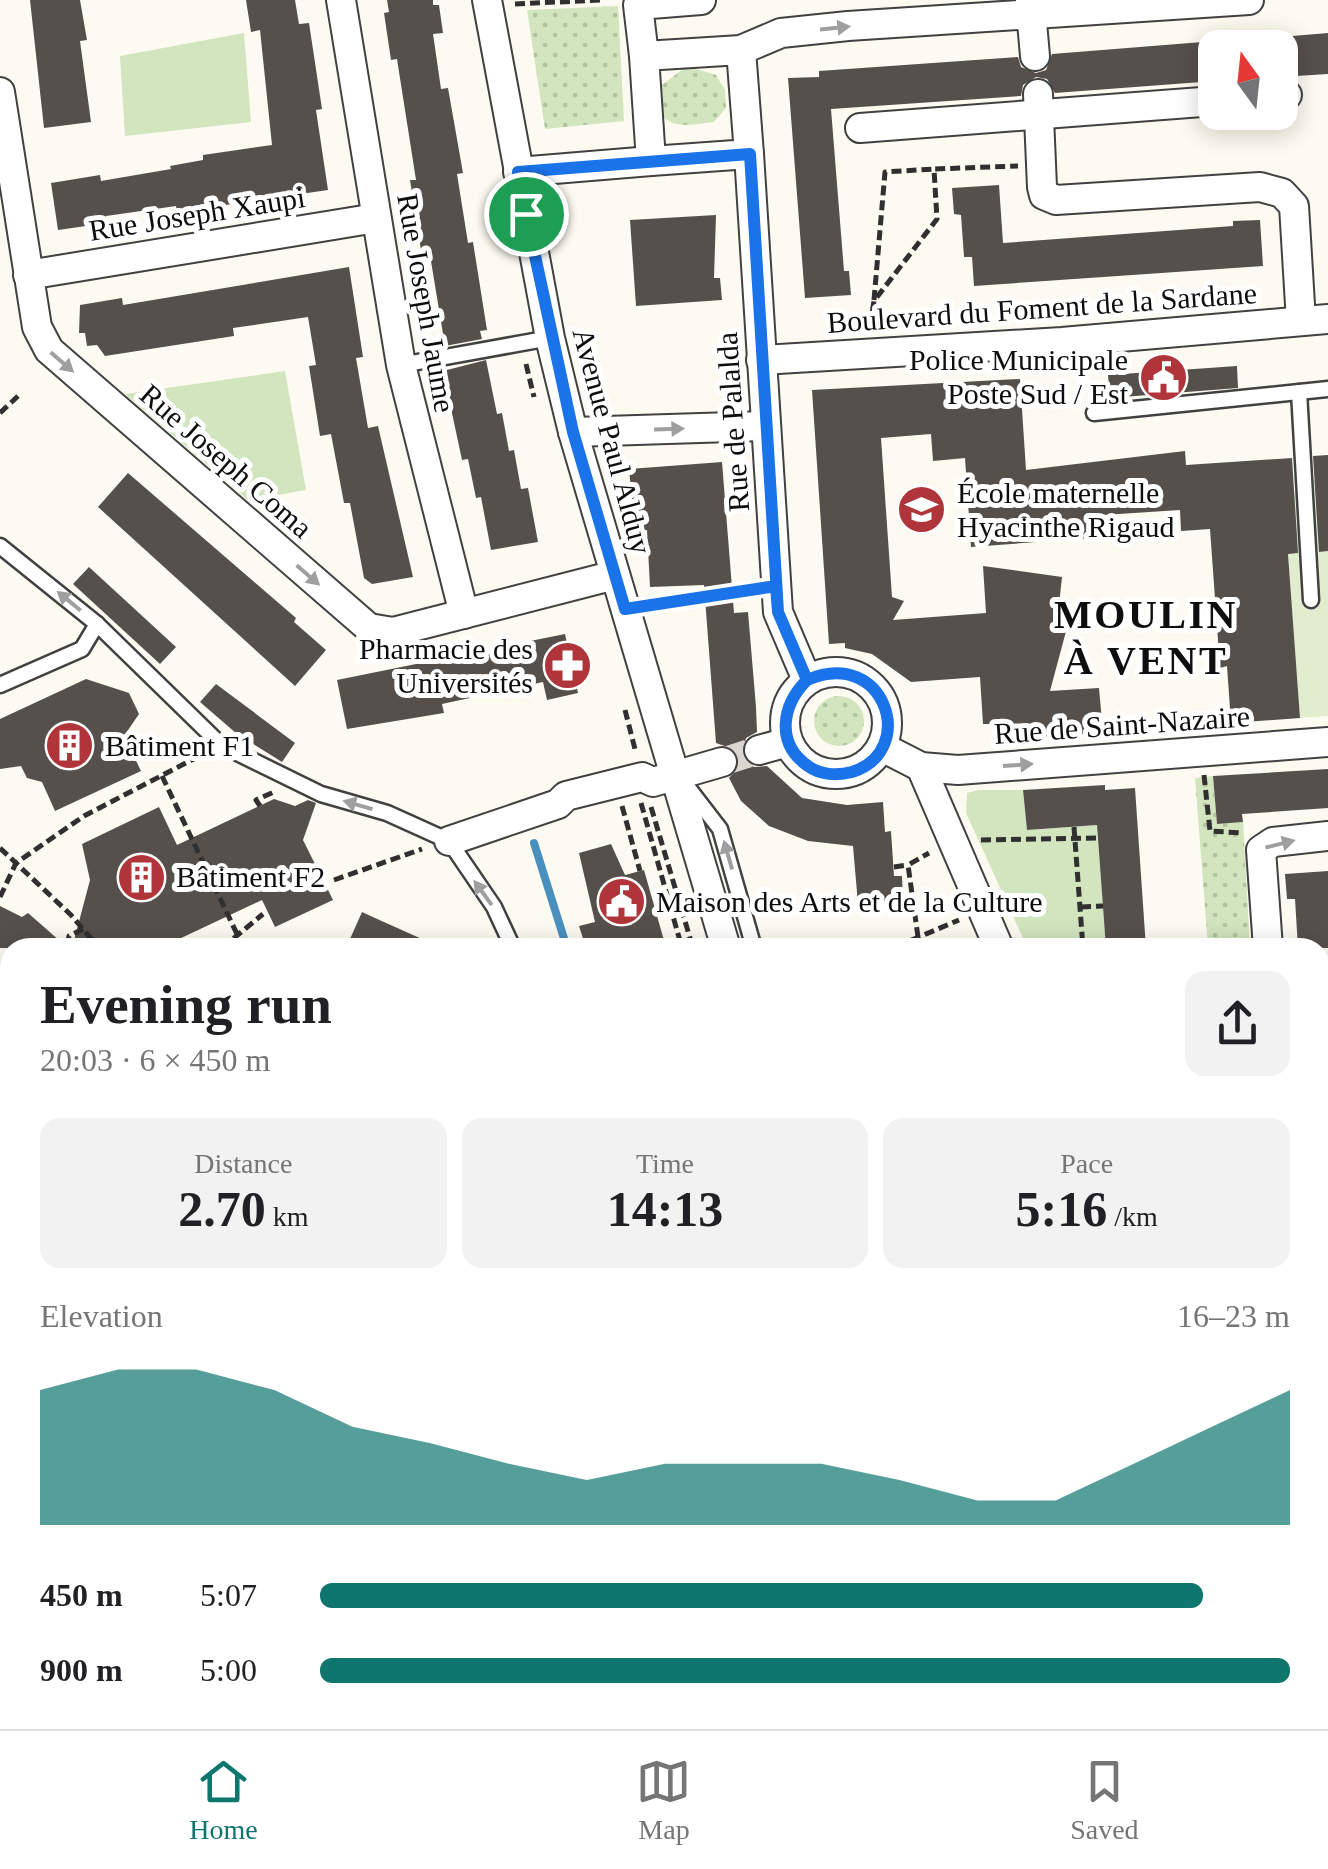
<!DOCTYPE html>
<html lang="en">
<head>
<meta charset="utf-8">
<style>
  body { margin:0; font-family:"Times New Roman",serif; background:#f2f2f2; color:#202124; height:100vh; display:flex; flex-direction:column; font-size:38px; white-space:nowrap }
  * { box-sizing:border-box; margin:0 }
  p { font-size:32px; color:#757577 }
  .icon { flex:none; width:55px; height:55px; fill:none; stroke:currentColor; stroke-width:2; stroke-linecap:round; stroke-linejoin:round }
  .map { position:relative; flex:1; overflow:hidden }
  .details { position:absolute; left:0px; top:938px; width:1330px; height:792px; display:flex; flex-direction:column; background:#fff; border-radius:30px 30px 0 0; box-shadow:0 5px 25px #0003 }
  .details>* { flex:none }
  .needle { width:65px; rotate:345deg }
  .controls { position:absolute; left:1198px; top:30px; display:grid; gap:20px }
  .controls a { display:grid; place-items:center; width:100px; height:100px; border-radius:20px; background:#fff; box-shadow:0 5px 25px #0003; font-size:50px }
  .pin { position:absolute; display:grid; place-items:center; width:85px; height:85px; color:#fff; margin:-42px; border:5px solid #fff; border-radius:50%; box-shadow:0 2px 10px #0007 }
  .round { display:grid; place-items:center; flex:none; width:105px; height:105px; border-radius:20px; background:#f2f2f2 }
  .head { display:flex; align-items:center; justify-content:space-between; height:170px; padding:0 40px }
  h1 { font-size:55px; font-weight:700; line-height:75px }
  .figures { display:grid; grid-template-columns:repeat(3,1fr); gap:15px; height:170px; padding:10px 40px }
  .figures div { display:grid; align-content:center; border-radius:20px; background:#f2f2f2; text-align:center }
  .figures b { font-size:50px; font-weight:700 }
  .figures small { font-size:28px; font-weight:400 }
  .figures p { font-size:28px }
  .chart { height:280px; padding:20px 40px }
  .chart p { display:flex; justify-content:space-between }
  .chart svg { width:100%; height:180px; margin-top:10px; fill:#0f766e; opacity:.7 }
  ul { padding:0 40px; list-style:none; font-size:32px }
  li { display:grid; grid-template-columns:160px 120px 1fr; align-items:center; height:75px }
  li i { height:25px; border-radius:12px; background:#0f766e }
  .tab-bar { display:flex; justify-content:space-around; align-items:center; height:140px; border-top:2px solid #e0e0e0; background:#fff; font-size:28px; color:#757577 }
  .tab-bar a { display:grid; justify-items:center; gap:5px }
  .tab-bar .active { color:#0f766e }
  .map>svg:first-child { display:block }
</style>
</head>
<body>
<div class="map">
<svg width="1328" height="1729" viewBox="0 0 1328 1729">
  <defs>
    <pattern id="grass-dots" width="8" height="8" patternUnits="userSpaceOnUse" patternTransform="scale(2.5)"><rect width="8" height="8" fill="#d2e5be"/><path d="M2 2h.1M6 6h.1" fill="none" stroke="#b3c3a2" stroke-width="1.8" stroke-linecap="round"/></pattern>
  </defs>
  <rect width="100%" height="100%" fill="#fdfbf1"/>
  <g fill="url(#grass-dots)">
    <polygon points="618,6 624,121 545,129 527,10"/>
    <path d="M687,66L716,75L725,90L726,108L714,122C693,124 673,131 659,112L662,85Z"/>
    <circle cx="839" cy="721" r="25"/>
    <polygon points="1213,776 1217,824 1243,822 1250,947 1208,947 1195,778"/>
    <polygon points="157,1720 308,1720 307,1729 155,1729"/>
  </g>
  <g fill="#d2e5be">
    <polygon points="244,33 251,122 125,136 120,56"/>
    <polygon points="285,371 306,490 248,500 125,394"/>
    <polygon points="978,790 1023,790 1027,830 1097,825 1106,947 1027,947 966,813 967,793"/>
  </g>
  <polygon fill="#e2edcf" points="1315,480 1320,552 1328,551 1328,716 1300,718 1284,499"/>
  <g fill="none" stroke-linecap="round" stroke-linejoin="round">
    <g stroke="#4a90bf" stroke-width="8">
      <polyline points="534,843 567,948"/>
      <polyline points="0,1410 10,1411"/>
    </g>
  </g>
  <g fill="#56504c">
    <polygon points="30,0 80,0 87,40 80,41 91,122 44,128"/>
    <polygon points="246,0 295,0 299,24 309,23 322,109 316,110 328,190 177,212 176,206 106,216 107,223 58,230 51,183 100,175 101,181 171,169 170,166 203,160 203,155 272,145 260,30 251,32"/>
    <polygon points="387,0 433,0 433,5 439,5 443,33 433,34 441,89 448,88 463,173 457,174 468,243 473,242 487,330 480,331 482,339 445,346 429,249 421,250 410,180 416,180 397,59 391,60 384,13 389,12"/>
    <polygon points="1328,33 1328,74 1280,77 1280,37"/>
    <polygon points="1215,41 1215,81 1055,93 1047,79 1036,77 1023,85 1021,96 831,109 844,271 849,271 851,295 805,298 788,78 819,77 819,71 1018,57 1021,67 1036,73 1046,70 1052,54"/>
    <polygon points="999,185 1003,243 1233,226 1233,221 1260,220 1263,266 974,286 972,257 964,257 961,215 954,214 952,188"/>
    <polygon points="716,215 714,278 720,278 722,300 636,306 630,220"/>
    <polygon points="349,267 363,357 356,358 368,428 378,426 413,577 372,584 364,578 350,503 344,503 331,434 320,436 309,366 316,365 308,317 233,328 234,336 105,356 97,345 87,346 85,333 79,333 80,305 122,298 123,305"/>
    <polygon points="486,360 497,414 502,413 509,451 514,450 521,489 528,488 538,542 491,550 481,497 476,498 468,459 462,460 443,371"/>
    <polygon points="1237,366 1238,388 1110,398 1108,375"/>
    <polygon points="1020,379 1026,470 1185,451 1186,465 1292,458 1298,553 1288,554 1300,718 1231,723 1227,666 1220,668 1210,529 1181,531 1180,510 1088,516 1090,538 971,547 965,458 933,461 931,434 881,438 892,597 904,601 893,620 986,613 983,566 1062,577 1059,605 1072,609 1050,691 1099,688 1103,732 1023,738 1018,724 983,724 980,677 911,682 872,654 845,648 845,643 829,644 812,390"/>
    <polygon points="1328,455 1328,551 1319,552 1313,456"/>
    <polygon points="722,462 734,613 748,612 756,707 757,732 746,738 742,756 754,767 767,766 802,798 847,805 883,802 885,832 891,831 894,876 902,876 903,900 858,904 853,846 808,841 769,826 741,801 729,778 739,767 739,758 733,749 716,743 704,585 650,587 647,530 635,531 629,469"/>
    <polygon points="128,473 296,618 294,622 326,650 295,686 98,507"/>
    <polygon points="89,567 176,647 160,664 73,584"/>
    <polygon points="565,634 578,693 547,700 543,682 442,704 444,713 347,729 337,680"/>
    <polygon points="86,679 129,693 139,714 124,736 141,771 55,811 42,782 27,778 21,766 0,769 0,719"/>
    <polygon points="216,684 295,743 282,762 237,734 200,702"/>
    <polygon points="1328,769 1328,808 1242,814 1243,822 1217,824 1213,776"/>
    <polygon points="1105,785 1105,790 1135,788 1146,948 1106,948 1097,825 1027,830 1023,790"/>
    <polygon points="274,799 295,806 308,800 316,803 303,840 333,900 275,927 262,900 160,948 72,948 90,880 82,844 159,807 177,845"/>
    <polygon points="611,844 625,875 644,870 665,944 586,948 579,926 595,922 579,853"/>
    <polygon points="1328,871 1328,948 1298,948 1295,899 1287,899 1285,874"/>
    <polygon points="0,906 22,917 28,913 68,948 0,948"/>
    <polygon points="362,912 375,918 442,948 346,948"/>
  </g>
  <g fill="none" stroke-linecap="round" stroke-linejoin="round">
    <polyline stroke="#d9d7cf" stroke-width="28" stroke-dasharray="28 14" stroke-linecap="butt" points="722,762 759,750"/>
    <defs>
      <g id="service">
        <polyline points="401,365 550,338"/>
        <polyline points="1299,392 1311,600"/>
        <polyline points="1094,413 1328,389"/>
        <polyline points="0,546 97,624 221,745 321,794 387,813 449,841 494,907 513,948"/>
        <polyline points="0,685 82,649 97,624"/>
        <polyline points="683,781 720,829 754,948"/>
        <polyline points="0,1286 10,1290"/>
        <polyline points="1320,1373 1328,1382"/>
        <polyline points="0,1725 32,1729"/>
        <polyline points="132,1729 134,1720"/>
        <polyline points="489,1729 537,1729"/>
        <polyline points="1031,1729 1041,1720"/>
      </g>
      <g id="minor">
        <polyline points="341,0 401,365 464,614"/>
        <polyline points="487,0 550,338 573,432 726,948"/>
        <polyline points="1030,0 1035,56"/>
        <polyline points="741,50 749,154 651,161 644,56 741,50 781,33 848,26 1249,0"/>
        <polyline points="644,56 638,5 701,0"/>
        <polyline points="0,92 37,327 49,350 369,628 393,632 615,575"/>
        <polyline points="1038,94 1042,187 1044,195 1056,200 1260,187 1282,193 1294,206 1301,321"/>
        <polyline points="1280,96 1287,95"/>
        <polyline points="860,128 1215,101"/>
        <polyline points="749,154 778,612 807,680"/>
        <polyline points="518,172 651,161"/>
        <polyline points="28,275 376,218"/>
        <polyline points="761,360 1062,342 1328,319"/>
        <polyline points="573,432 765,426"/>
        <circle cx="836" cy="723" r="51"/>
        <polyline points="882,747 921,767 999,948"/>
        <polyline points="759,750 788,742"/>
        <polyline points="921,767 958,770 1328,742"/>
        <polyline points="449,841 558,804 566,796 642,777 653,782 722,762"/>
        <polyline points="1268,948 1261,850 1273,842 1328,836"/>
        <polyline points="1320,1192 1328,1191"/>
        <polyline points="1320,1558 1328,1566"/>
        <polyline points="1155,1720 1166,1729"/>
      </g>
    </defs>
    <use href="#service" stroke="#414141" stroke-width="19"/>
    <use href="#minor" stroke="#414141" stroke-width="32"/>
    <g stroke="#303030" stroke-width="5" stroke-dasharray="10 5" stroke-linecap="butt">
      <polyline points="515,4 600,0"/>
      <polyline points="874,300 885,172 934,169"/>
      <polyline points="870,326 874,301 937,219 934,169 1018,166"/>
      <polyline points="526,364 534,397"/>
      <polyline points="0,413 18,396"/>
      <polyline points="650,605 753,589"/>
      <polyline points="625,710 636,753"/>
      <polyline points="1204,775 1210,831 1243,833"/>
      <polyline points="162,776 237,934"/>
      <polyline points="641,803 682,948"/>
      <polyline points="260,806 256,800 274,792"/>
      <polyline points="622,806 640,871"/>
      <polyline points="651,807 693,948"/>
      <polyline points="1074,827 1083,948"/>
      <polyline points="981,840 1098,838"/>
      <polyline points="0,848 71,915 99,948"/>
      <polyline points="894,867 908,865"/>
      <polyline points="334,880 422,849"/>
      <polyline points="0,897 16,863 84,816 205,753"/>
      <polyline points="1081,907 1103,906"/>
      <polyline points="918,937 908,865 929,853"/>
      <polyline points="67,945 69,936 83,929"/>
      <polyline points="222,948 263,914"/>
      <polyline points="837,948 900,945 959,920"/>
      <polyline points="0,997 10,999"/>
      <polyline points="0,1046 10,1046"/>
      <polyline points="0,1153 10,1158"/>
      <polyline points="0,1432 10,1433"/>
      <polyline points="0,1582 10,1583"/>
      <polyline points="314,1720 314,1729"/>
      <polyline points="704,1720 722,1729"/>
      <polyline points="1106,1720 1116,1729"/>
      <polyline points="738,1729 742,1720"/>
    </g>
    <use href="#service" stroke="#fff" stroke-width="14"/>
    <use href="#minor" stroke="#fff" stroke-width="28"/>
  </g>
  <defs><path id="oneway-solid" d="M-6-.8H1V-3.2L6.5 0L1 3.2V.8H-6Z" transform="scale(2.5)"/></defs>
  <g fill="#9f9f9f">
    <use href="#oneway-solid" transform="translate(835 28) rotate(-6)"/>
    <use href="#oneway-solid" transform="translate(62 362) rotate(41)"/>
    <use href="#oneway-solid" transform="translate(669 429) rotate(-2)"/>
    <use href="#oneway-solid" transform="translate(308 575) rotate(41)"/>
    <use href="#oneway-solid" transform="translate(69 601) rotate(-141)"/>
    <use href="#oneway-solid" transform="translate(1018 765) rotate(-4)"/>
    <use href="#oneway-solid" transform="translate(358 805) rotate(-164)"/>
    <use href="#oneway-solid" transform="translate(1280 844) rotate(-14)"/>
    <use href="#oneway-solid" transform="translate(728 855) rotate(-106)"/>
    <use href="#oneway-solid" transform="translate(483 893) rotate(-126)"/>
  </g>
  <g fill="none" stroke-linecap="round" stroke-linejoin="round">
    <defs>
      <path id="route" d="M526,214L573,432L625,609L776,586L778,612L807,680C885,646 919,751 852,772C837,776 820,775 808,766C775,743 782,705 807,680L778,612L750,154L518,172L526,214"/>
    </defs>
    <use href="#route" stroke="#fff" stroke-width="20"/>
    <use href="#route" stroke="#1a73e8" stroke-width="12"/>
  </g>
  <defs>
    <symbol id="civic-disc" viewBox="-11 -11 22 22"><circle r="9.5" fill="#b0353a" stroke="#fff"/><path d="M-.6-6.5H3V-4.5H.6V-3L4-1V1h2V6H-6V1h2V-1L-.6-3ZM-1.2 2.5V6h2.4V2.5Z" fill="#fff"/></symbol>
    <symbol id="school-disc" viewBox="-11 -11 22 22"><circle r="9.5" fill="#b0353a" stroke="#fff"/><path d="M0-5L7-2L0 1L-7-2ZM-4 1L0 2.5L4 1V4Q0 6-4 4Z" fill="#fff"/></symbol>
    <symbol id="pharmacy-disc" viewBox="-11 -11 22 22"><circle r="9.5" fill="#b0353a" stroke="#fff"/><path d="M-2-6h4v4h4v4h-4v4h-4v-4h-4v-4h4Z" fill="#fff"/></symbol>
    <symbol id="building-disc" viewBox="-11 -11 22 22"><circle r="9.5" fill="#b0353a" stroke="#fff"/><path d="M-4-6H4V6H1V3H-1V6H-4ZM-2.5-4.3h1.7v1.8h-1.7ZM.8-4.3h1.7v1.8H.8ZM-2.5-1h1.7V.8h-1.7ZM.8-1h1.7V.8H.8Z" fill="#fff"/></symbol>
  </defs>
  <g fill-rule="evenodd">
    <use href="#civic-disc" x="1136" y="350" width="55" height="55"/>
    <use href="#school-disc" x="894" y="482" width="55" height="55"/>
    <use href="#pharmacy-disc" x="540" y="638" width="55" height="55"/>
    <use href="#building-disc" x="42" y="718" width="55" height="55"/>
    <use href="#building-disc" x="114" y="850" width="55" height="55"/>
    <use href="#civic-disc" x="594" y="874" width="55" height="55"/>
  </g>
  <g text-anchor="middle" stroke-width="10" stroke-linejoin="round" paint-order="stroke">
    <g font-size="30" fill="#0e0e0e" stroke="#fff">
      <text transform="translate(197 214) rotate(-9)" y="10">Rue Joseph Xaupi</text>
      <text transform="translate(426 303) rotate(80)" y="10">Rue Joseph Jaume</text>
      <text transform="translate(1042 308) rotate(-4)" y="10">Boulevard du Foment de la Sardane</text>
      <text transform="translate(733 422) rotate(-94)" y="10">Rue de Palalda</text>
      <text transform="translate(612 441) rotate(75)" y="10">Avenue Paul Alduy</text>
      <text transform="translate(226 461) rotate(41)" y="10">Rue Joseph Coma</text>
      <text transform="translate(1122 725) rotate(-4)" y="10">Rue de Saint-Nazaire</text>
    </g>
    <g font-size="30" fill="#0e0e0e" stroke="#fff" text-anchor="start">
      <text x="1128" y="370" text-anchor="end">Police Municipale<tspan x="1128" dy="34">Poste Sud / Est</tspan></text>
      <text x="957" y="503">École maternelle<tspan x="957" dy="34">Hyacinthe Rigaud</tspan></text>
      <text x="533" y="659" text-anchor="end">Pharmacie des<tspan x="533" dy="34">Universités</tspan></text>
      <text x="105" y="756">Bâtiment F1</text>
      <text x="176" y="887">Bâtiment F2</text>
      <text x="656" y="912">Maison des Arts et de la Culture</text>
    </g>
    <g font-size="40" font-weight="bold" letter-spacing="2.5" fill="#0e0e0e" stroke="#fff">
      <text x="1146" y="628">MOULIN<tspan x="1146" dy="46">À VENT</tspan></text>
    </g>
  </g>
</svg>
<div class="controls">
<a><svg class="needle" viewBox="-14 -14 28 28"><path d="M0-13l5 13h-10z" fill="#e53935"/><path d="M0 13l5-13h-10z" fill="#757577"/></svg></a>
</div>
<div class="pin" style="left:526px;top:214px;background:#1e9e55"><svg class="icon" aria-label="arrive" viewBox="0 0 24 24"><path d="M6 21V4h12l-3 4 3 4H6"/></svg></div>
<section class="details">
<div class="head"><div><h1>Evening run</h1><p>20:03 · 6 × 450 m</p></div><a class="round"><svg class="icon" aria-label="share" viewBox="0 0 24 24"><path d="M12 15V3M7 8l5-5 5 5M5 13v7h14v-7"/></svg></a></div>
<div class="figures">
<div><p>Distance</p><b>2.70<small> km</small></b></div>
<div><p>Time</p><b>14:13</b></div>
<div><p>Pace</p><b>5:16<small> /km</small></b></div>
</div>
<div class="chart"><p><span>Elevation</span>16–23 m</p>
<svg viewBox="0 0 160 44" preserveAspectRatio="none"><path d="M0 44V11L10 6L20 6L30 11L40 20L50 24L60 29L70 33L80 29L90 29L100 29L110 33L120 38L130 38L140 29L150 20L160 11V44z"/></svg>
</div>
<ul>
<li><b>450 m</b>5:07<i style="width:91%"></i></li>
<li><b>900 m</b>5:00<i style="width:100%"></i></li>
</ul>
</section>
</div>
<nav class="tab-bar">
<a class="active"><svg class="icon" aria-label="home" viewBox="0 0 24 24"><path d="M3 11l9-7 9 7M6 9v11h12V9"/></svg>Home</a>
<a><svg class="icon" aria-label="map" viewBox="0 0 24 24"><path d="M3 6l6-2 6 2 6-2v14l-6 2-6-2-6 2zM9 4v14M15 6v14"/></svg>Map</a>
<a><svg class="icon" aria-label="saved" viewBox="0 0 24 24"><path d="M7 4h10v16l-5-4-5 4z"/></svg>Saved</a>
</nav>
</body>
</html>
